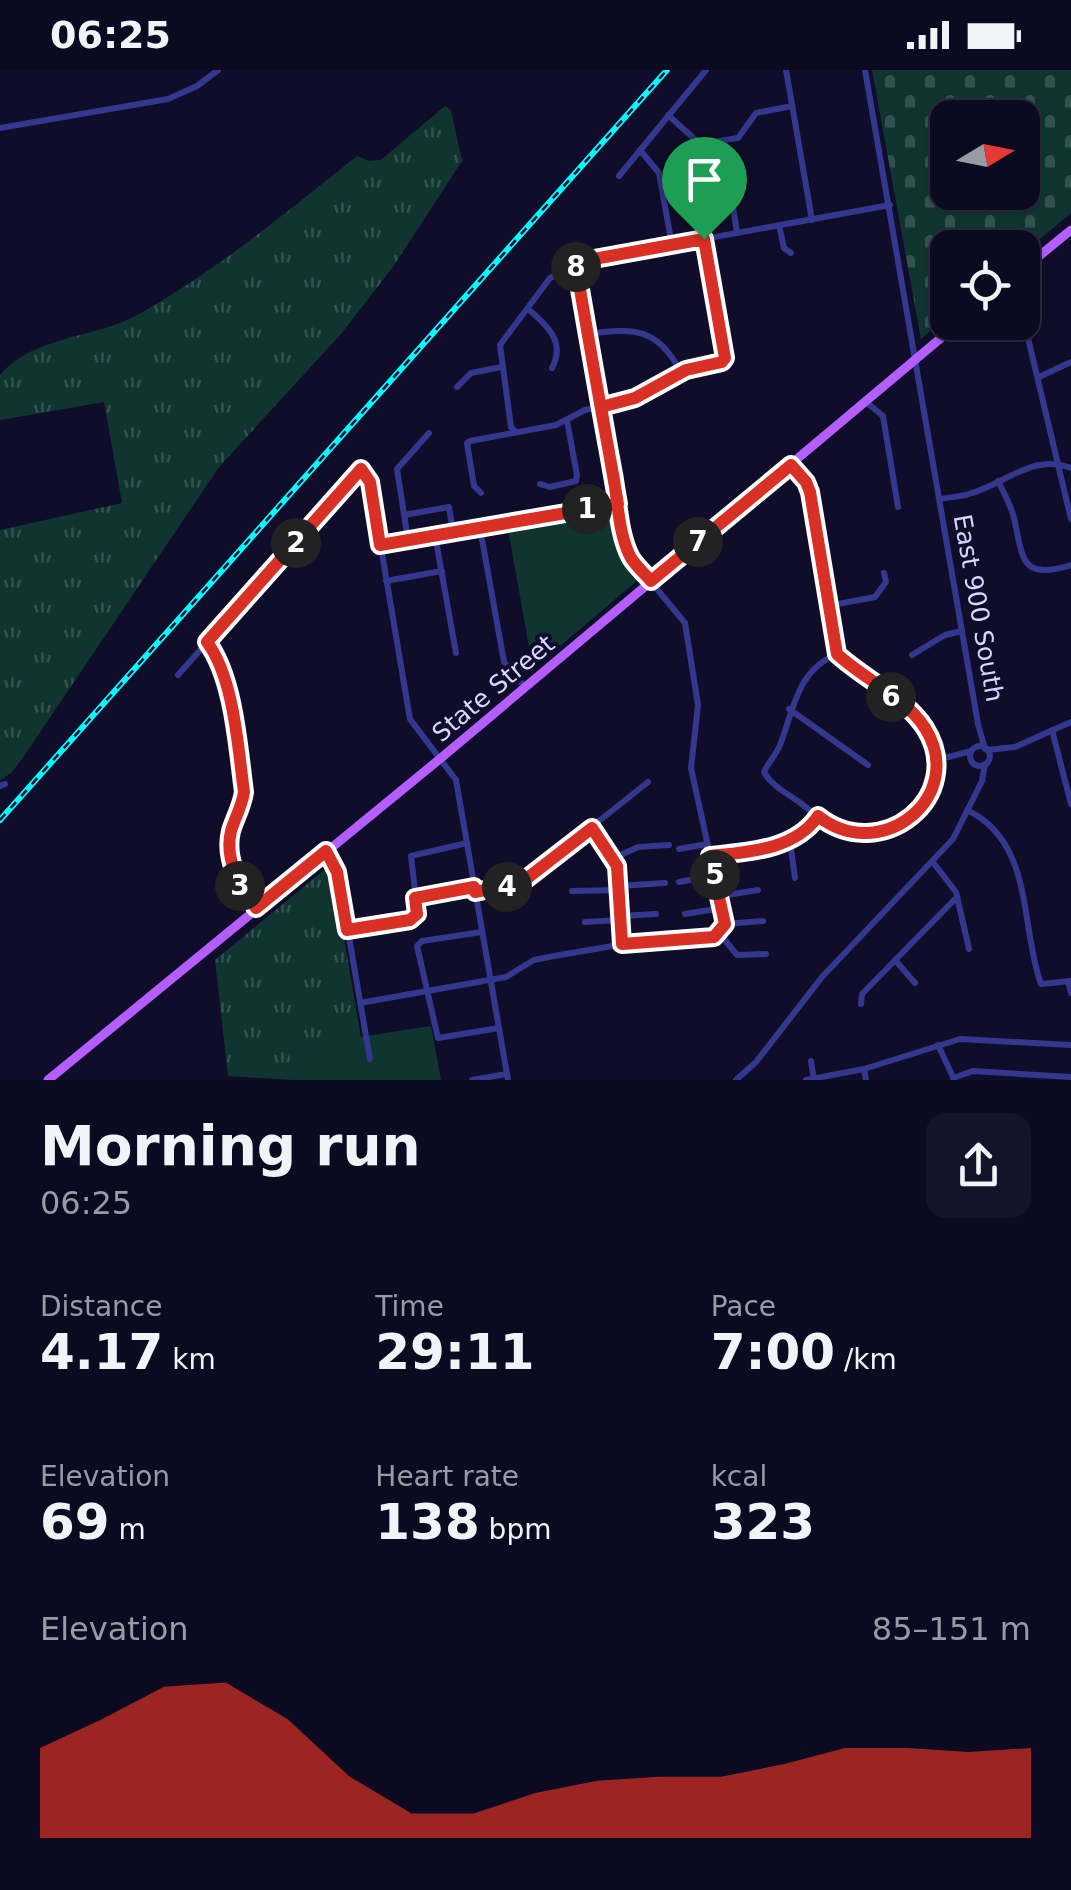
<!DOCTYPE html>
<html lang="en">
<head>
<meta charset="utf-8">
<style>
  body { margin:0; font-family:"DejaVu Sans",sans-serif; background:#151329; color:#f1f3f6; height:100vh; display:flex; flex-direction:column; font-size:38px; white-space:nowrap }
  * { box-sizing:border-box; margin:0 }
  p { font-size:32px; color:#9a9aa5 }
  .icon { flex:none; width:55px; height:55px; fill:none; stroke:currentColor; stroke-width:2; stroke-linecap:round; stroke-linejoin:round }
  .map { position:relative; height:1010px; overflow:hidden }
  .panel { display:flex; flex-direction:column; background:#0c0a20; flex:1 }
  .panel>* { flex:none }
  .needle { width:65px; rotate:80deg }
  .tools { position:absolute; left:930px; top:30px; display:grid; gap:20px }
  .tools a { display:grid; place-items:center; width:110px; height:110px; border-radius:20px; background:#0c0a20; box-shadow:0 2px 8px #0004,0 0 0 2px #2c2b3e; font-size:50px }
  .pin { position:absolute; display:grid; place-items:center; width:85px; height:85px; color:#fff; margin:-102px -42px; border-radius:50% 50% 50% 0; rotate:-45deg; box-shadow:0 0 10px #0007 }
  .pin .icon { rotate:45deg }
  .km { position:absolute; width:50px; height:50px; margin:-25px; border-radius:50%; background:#222; color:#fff; font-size:28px; line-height:50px; text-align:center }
  .round { display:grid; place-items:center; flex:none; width:105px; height:105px; border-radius:20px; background:#151329 }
  .overview { display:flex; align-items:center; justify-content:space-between; height:170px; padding:0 40px }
  h1 { font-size:55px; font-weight:600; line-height:75px }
  .stats { display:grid; grid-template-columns:repeat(3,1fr); gap:15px; height:170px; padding:10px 40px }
  .stats div { display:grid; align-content:center }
  .stats b { font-size:50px; font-weight:600 }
  .stats small { font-size:28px; font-weight:400 }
  .stats p { font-size:28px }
  .chart { height:280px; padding:20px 40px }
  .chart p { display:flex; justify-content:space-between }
  .chart svg { width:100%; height:180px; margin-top:10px; fill:#d93025; opacity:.7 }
  .status { display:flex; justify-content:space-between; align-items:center; height:70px; padding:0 50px; background:#0c0a20; direction:ltr }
  .status svg { height:28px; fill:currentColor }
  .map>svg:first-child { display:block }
</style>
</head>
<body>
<div class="status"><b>06:25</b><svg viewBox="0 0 49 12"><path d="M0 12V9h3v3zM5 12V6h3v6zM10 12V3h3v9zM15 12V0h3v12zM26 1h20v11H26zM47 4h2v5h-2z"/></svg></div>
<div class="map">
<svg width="1071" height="1010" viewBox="0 0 1071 1010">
  <defs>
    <pattern id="grass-tufts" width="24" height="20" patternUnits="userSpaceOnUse" patternTransform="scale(2.5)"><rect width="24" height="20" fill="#103531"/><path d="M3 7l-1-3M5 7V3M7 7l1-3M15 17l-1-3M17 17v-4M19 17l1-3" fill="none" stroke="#325250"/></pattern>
    <pattern id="cemetery-stones" width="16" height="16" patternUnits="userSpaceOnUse" patternTransform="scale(2.5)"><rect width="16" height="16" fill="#103531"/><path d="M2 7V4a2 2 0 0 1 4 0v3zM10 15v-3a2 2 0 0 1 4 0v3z" fill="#325250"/></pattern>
  </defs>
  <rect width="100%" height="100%" fill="#100d2a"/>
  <g fill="url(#grass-tufts)">
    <path d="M445,36L451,40L462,91L393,197L341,264L219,397L22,689L11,703L0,710V460L122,433L104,332L0,350V305C34,265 95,269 139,244C216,201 288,141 357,86L369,91L381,90Z"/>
    <polygon points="329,796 333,803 361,968 289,978 294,1010 228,1006 215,890"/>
  </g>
  <path fill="url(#cemetery-stones)" fill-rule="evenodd" d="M872,0H1071V143L1023,183L1022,178H948L947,246L921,269ZM948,48H1022V122H948Z"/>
  <g fill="#103531">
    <polygon points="615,440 625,485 639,509 533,599 508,459"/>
    <polygon points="431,956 441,1010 294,1010 288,978"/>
  </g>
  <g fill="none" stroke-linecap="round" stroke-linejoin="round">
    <g stroke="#33388e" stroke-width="6">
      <polyline points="786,0 812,150"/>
      <polyline points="865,0 978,654 985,679"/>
      <polyline points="668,45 700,74 738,68 756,43 792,36"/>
      <polyline points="0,58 168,29 197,16 218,0"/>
      <polyline points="640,80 659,103 672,175"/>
      <polyline points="619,106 706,0"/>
      <polyline points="732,130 737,163"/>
      <polyline points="779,155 784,178 791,183"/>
      <polyline points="576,196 627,477 632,489 685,553 698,635 691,698 725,854 720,864"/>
      <path d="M528,239C547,255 566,272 552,298"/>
      <polyline points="1022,243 1071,449"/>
      <path d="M588,264C635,258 656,257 681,302"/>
      <polyline points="1039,307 1071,292"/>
      <polyline points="457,317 471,303 501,297"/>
      <polyline points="866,332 883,346 898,437"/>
      <polyline points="515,361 511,357 500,275 550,208 583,191 890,135"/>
      <polyline points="791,395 806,412 810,422 837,584"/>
      <path d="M998,411C1004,423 1011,435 1014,448C1023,488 1020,511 1071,495"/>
      <polyline points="540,414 550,417 576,411 577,405 567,351"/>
      <polyline points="481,423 474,416 467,373 470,371 556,355 585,340 635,328 686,300 724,290 723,269 705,169"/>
      <path d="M940,429C950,427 962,427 972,423C1006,413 1034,383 1071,398"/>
      <polyline points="404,445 449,437 453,462"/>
      <polyline points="480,458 504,592 516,609 526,616"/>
      <polyline points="435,465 456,583"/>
      <polyline points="408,470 397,399 429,363"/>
      <polyline points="380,475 618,434"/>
      <polyline points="386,511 442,501"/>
      <polyline points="827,536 875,527 886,512 884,503"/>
      <polyline points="207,572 218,587 225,605 244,722 232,761 232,795 241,817 256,838"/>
      <path d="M837,584C864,608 906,627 925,658C958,710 908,773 851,763C831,760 815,744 799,732C786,723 771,715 764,702C768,693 776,685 780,675C794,640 796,601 837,584Z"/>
      <polyline points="912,585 945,565 962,561"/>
      <polyline points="178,605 361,399 370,412 410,649 456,710 508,1010"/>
      <polyline points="789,639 868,695"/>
      <polyline points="1052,660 1071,734"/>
      <circle cx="980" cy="686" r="10"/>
      <polyline points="987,680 1015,677 1071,652"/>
      <polyline points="937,690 971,681"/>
      <polyline points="0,716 5,714"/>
      <path d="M967,740C1034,772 1020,856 1041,914L1071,911"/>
      <polyline points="592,758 617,795 623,873"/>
      <polyline points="790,772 795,808"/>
      <polyline points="679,779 707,774"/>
      <polyline points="327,782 339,809 370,989"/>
      <path d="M710,786C749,781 794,780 818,746"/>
      <polyline points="614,788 638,777 669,775"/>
      <polyline points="932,791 956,822 969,879"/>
      <polyline points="679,812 716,805"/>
      <polyline points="619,816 665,813"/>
      <polyline points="572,821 619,820"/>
      <polyline points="475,822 521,813 648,712"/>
      <polyline points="720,826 758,820"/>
      <polyline points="415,827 474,817"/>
      <polyline points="685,844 722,838"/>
      <polyline points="620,846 656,844"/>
      <polyline points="585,852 620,850"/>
      <polyline points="725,854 763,851"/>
      <polyline points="347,860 414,848 417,838 411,786 467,773"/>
      <polyline points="482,862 422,871 417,876 438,968 499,958"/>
      <polyline points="720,864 737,885 766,884"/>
      <polyline points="895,890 915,913"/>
      <polyline points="1068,911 1071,923"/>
      <polyline points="360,933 506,907 534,890 554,886 636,872 691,869 720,864"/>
      <polyline points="861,934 862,924 957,827"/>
      <polyline points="938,975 954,1009"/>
      <polyline points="811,991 814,1010"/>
      <polyline points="864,999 866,1010"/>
      <polyline points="953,1008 973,1001 1071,1007"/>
      <polyline points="472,1010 507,1004"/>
      <polyline points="736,1010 756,992 822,907 953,769 982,711 985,694"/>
      <polyline points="806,1010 864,999 960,969 1071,975"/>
    </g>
    <g stroke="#b55eff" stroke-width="9">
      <polyline points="1022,200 1071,160"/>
      <polyline points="48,1010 441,688 960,252"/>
    </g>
    <defs>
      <polyline id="rail" points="0,750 667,0"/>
    </defs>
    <use href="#rail" stroke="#03fbff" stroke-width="6"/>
    <use href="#rail" stroke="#100d2a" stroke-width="2.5" stroke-dasharray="8" stroke-linecap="butt"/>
  </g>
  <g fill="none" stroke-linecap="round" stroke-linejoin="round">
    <defs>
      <path id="route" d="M704,169L725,288L722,292L686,300L635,328L601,337L618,434L380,475L370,412L361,399L207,572C234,608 238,678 244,722C242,736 235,748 231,761C224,790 240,815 256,838L326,781L337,802L347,860L410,850L417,844L415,828L474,817L475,822L521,813L592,758L617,796L622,874L714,867L725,854L710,786C748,782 795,780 818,746C881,796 968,726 925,658C905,627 864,609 837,584L810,422L806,412L791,395L651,511C645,504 636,496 631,488C618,464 618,430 613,404C600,335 588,266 576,196L583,191L704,169"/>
    </defs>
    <use href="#route" stroke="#fff" stroke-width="20"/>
    <use href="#route" stroke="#d93025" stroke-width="12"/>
  </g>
  <g text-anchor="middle" stroke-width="8" stroke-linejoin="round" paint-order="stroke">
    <g font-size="25" fill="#d8d7ff" stroke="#100d2a">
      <text transform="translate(979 538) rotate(80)" y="9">East 900 South</text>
      <text transform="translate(493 618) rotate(-40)" y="9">State Street</text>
    </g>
  </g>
</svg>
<div class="tools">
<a><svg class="needle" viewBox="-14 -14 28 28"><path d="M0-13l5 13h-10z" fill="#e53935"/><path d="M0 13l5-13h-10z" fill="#9a9aa5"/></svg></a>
<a><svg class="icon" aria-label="locate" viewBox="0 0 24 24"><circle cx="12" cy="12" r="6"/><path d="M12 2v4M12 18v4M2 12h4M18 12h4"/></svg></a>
</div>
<div class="pin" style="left:704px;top:169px;background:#1e9e55"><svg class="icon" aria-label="arrive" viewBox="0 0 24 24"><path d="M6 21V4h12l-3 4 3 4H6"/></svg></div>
<b class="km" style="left:587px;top:439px">1</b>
<b class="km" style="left:296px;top:473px">2</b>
<b class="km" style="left:240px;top:816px">3</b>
<b class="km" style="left:507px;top:817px">4</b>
<b class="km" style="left:715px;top:805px">5</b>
<b class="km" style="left:891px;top:627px">6</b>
<b class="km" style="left:698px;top:472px">7</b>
<b class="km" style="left:576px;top:197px">8</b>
</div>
<section class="panel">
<div class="overview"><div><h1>Morning run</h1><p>06:25</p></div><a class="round"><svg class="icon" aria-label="share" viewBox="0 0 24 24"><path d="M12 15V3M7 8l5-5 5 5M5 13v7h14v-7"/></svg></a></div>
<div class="stats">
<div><p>Distance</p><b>4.17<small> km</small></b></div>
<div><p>Time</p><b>29:11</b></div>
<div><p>Pace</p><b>7:00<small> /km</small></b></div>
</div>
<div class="stats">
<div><p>Elevation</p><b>69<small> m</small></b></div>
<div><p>Heart rate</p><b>138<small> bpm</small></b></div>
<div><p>kcal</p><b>323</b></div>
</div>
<div class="chart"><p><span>Elevation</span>85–151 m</p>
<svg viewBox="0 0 160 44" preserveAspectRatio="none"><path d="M0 44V22L10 15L20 7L30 6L40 15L50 29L60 38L70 38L80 33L90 30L100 29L110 29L120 26L130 22L140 22L150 23L160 22V44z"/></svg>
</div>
</section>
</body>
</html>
